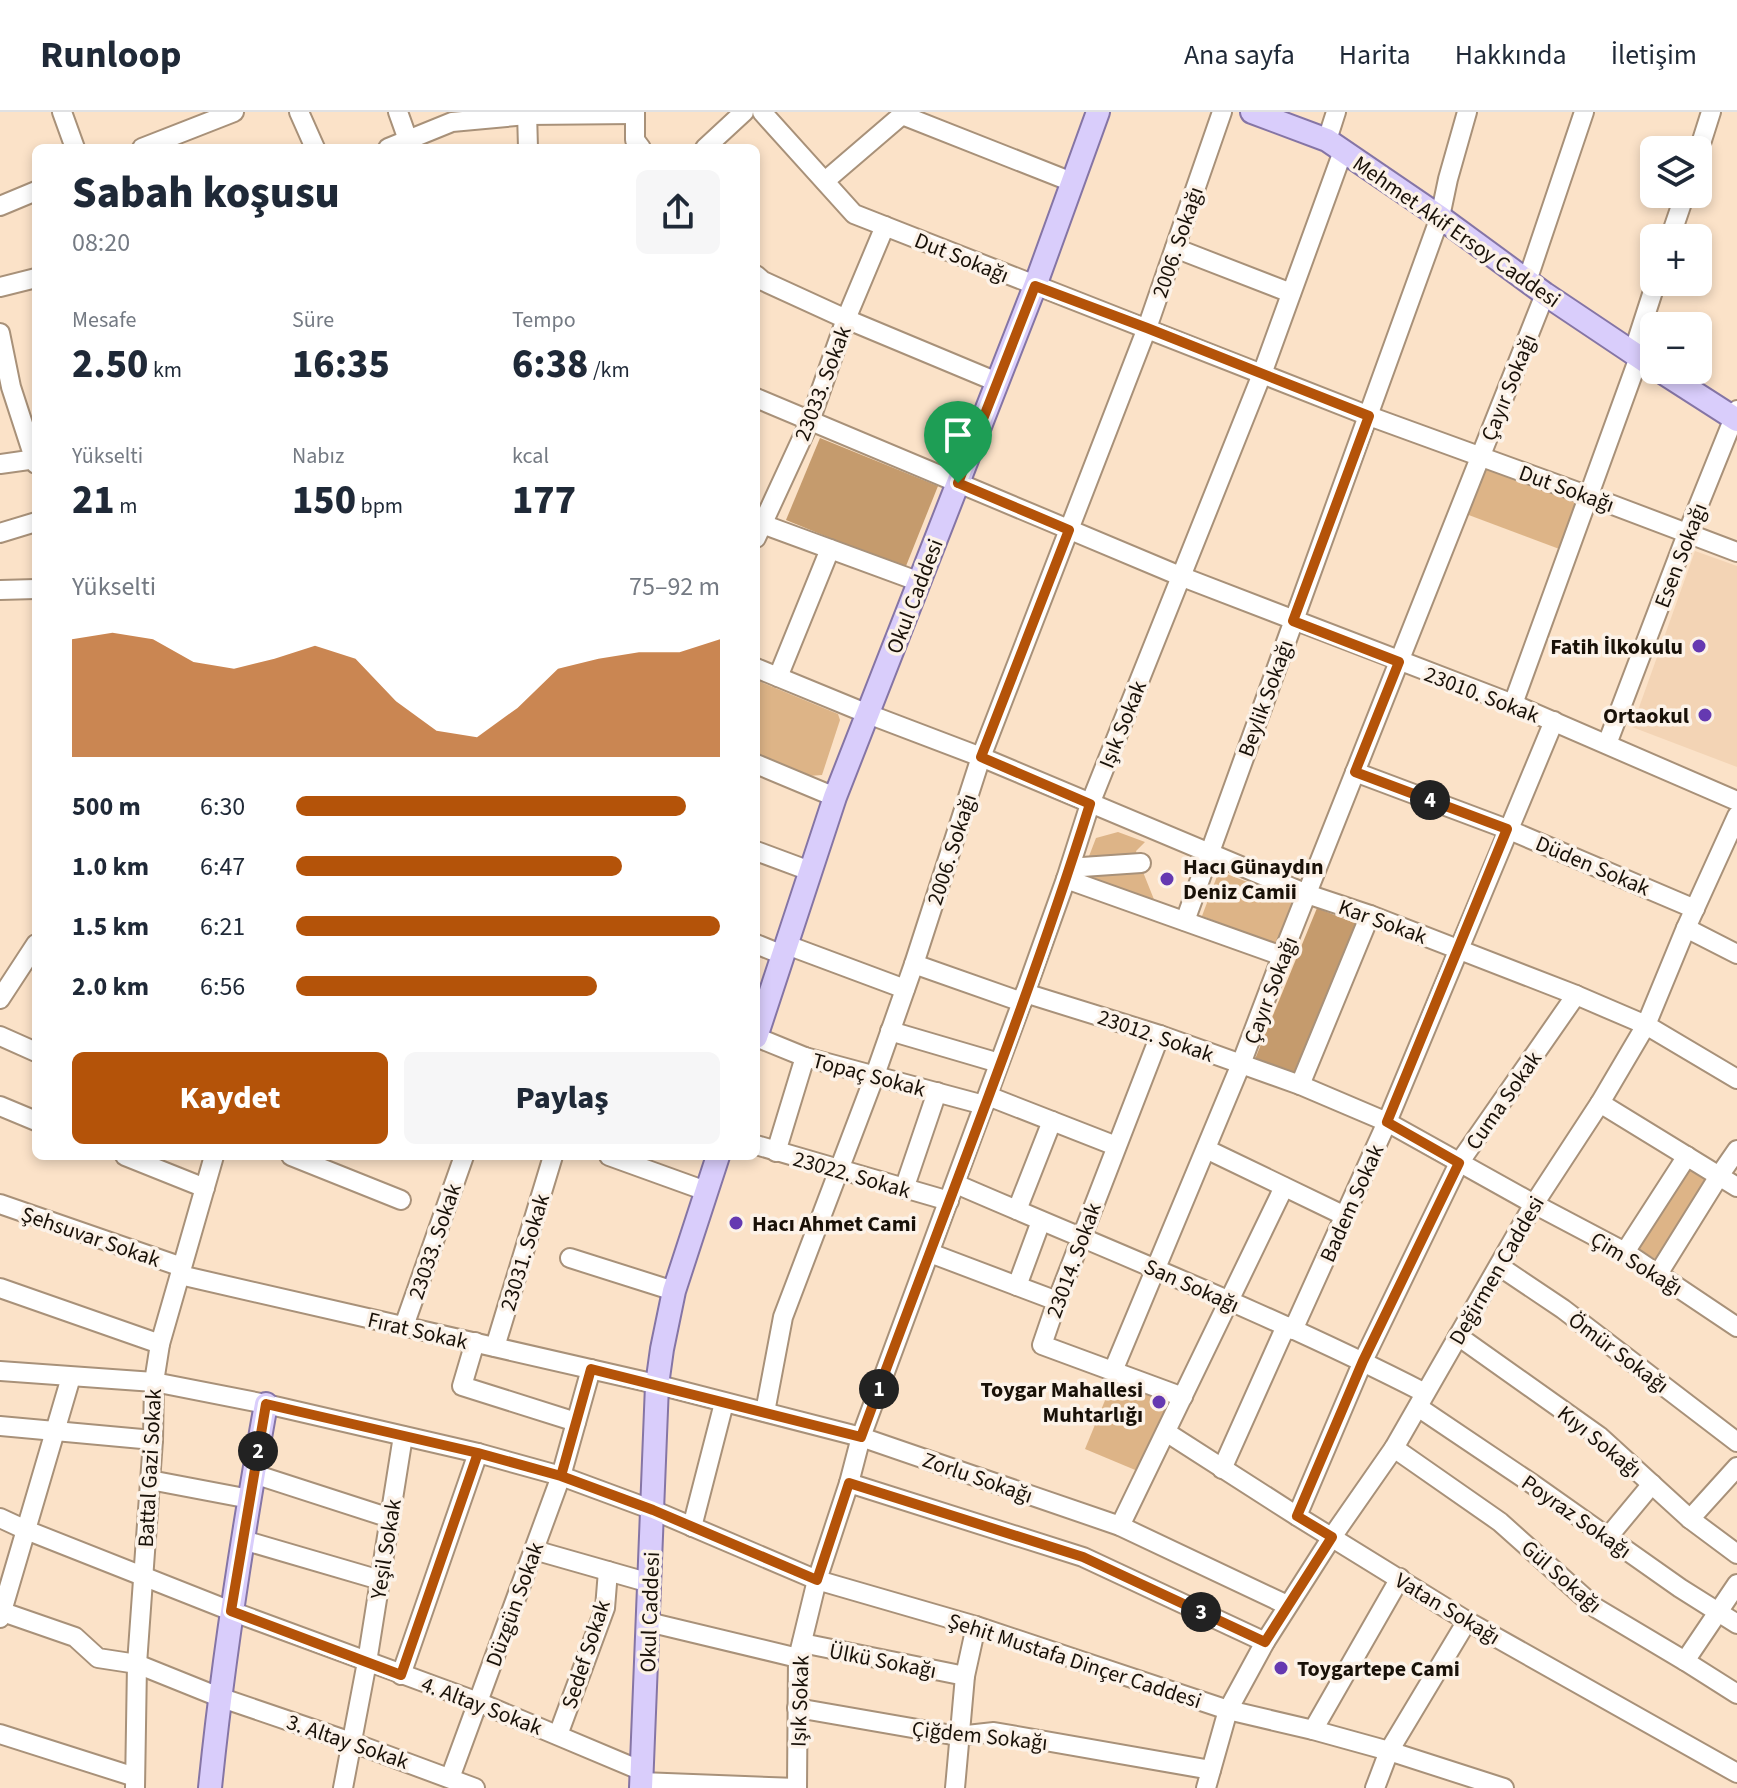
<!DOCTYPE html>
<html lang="tr">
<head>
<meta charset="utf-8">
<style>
  body { margin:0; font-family:"Source Sans 3",sans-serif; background:#f6f6f7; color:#1f2937; height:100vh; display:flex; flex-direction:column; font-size:30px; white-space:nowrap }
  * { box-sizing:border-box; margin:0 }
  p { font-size:26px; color:#747a83 }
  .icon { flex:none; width:44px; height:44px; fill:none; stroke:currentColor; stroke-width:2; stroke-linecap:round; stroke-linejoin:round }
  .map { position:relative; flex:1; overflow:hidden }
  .side { position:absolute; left:32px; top:32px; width:728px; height:1016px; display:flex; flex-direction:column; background:#fff; border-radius:12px; box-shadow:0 4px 12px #0003 }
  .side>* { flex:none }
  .fabs { position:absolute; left:1640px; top:24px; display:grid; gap:16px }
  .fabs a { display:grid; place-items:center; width:72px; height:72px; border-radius:12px; background:#fff; box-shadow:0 4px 12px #0003; font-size:40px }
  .pin { position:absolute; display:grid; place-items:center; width:68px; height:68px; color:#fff; margin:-82px -34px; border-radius:50% 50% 50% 0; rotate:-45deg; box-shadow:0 0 8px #0007 }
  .pin .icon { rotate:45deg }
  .km { position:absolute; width:40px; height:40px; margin:-20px; border-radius:50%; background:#222; color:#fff; font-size:22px; line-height:40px; text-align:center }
  .round { display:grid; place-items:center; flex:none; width:84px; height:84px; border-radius:12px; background:#f6f6f7 }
  .headline { display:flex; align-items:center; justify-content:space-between; height:136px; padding:0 40px }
  h1 { font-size:44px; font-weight:800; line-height:60px }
  .stats { display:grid; grid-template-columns:repeat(3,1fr); gap:12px; height:136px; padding:8px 40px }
  .stats div { display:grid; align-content:center }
  .stats b { font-size:40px; font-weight:800 }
  .stats small { font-size:22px; font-weight:400 }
  .stats p { font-size:22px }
  .chart { height:224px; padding:16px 40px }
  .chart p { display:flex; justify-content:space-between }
  .chart svg { width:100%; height:144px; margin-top:8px; fill:#b45309; opacity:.7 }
  .primary-button { display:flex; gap:16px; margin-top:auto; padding:16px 40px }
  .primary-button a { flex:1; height:92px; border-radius:12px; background:#b45309; color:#fff; font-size:32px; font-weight:800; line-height:92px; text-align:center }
  .primary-button a+a { background:#f6f6f7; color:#1f2937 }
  ul { padding:0 40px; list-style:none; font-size:26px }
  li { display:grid; grid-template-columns:128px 96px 1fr; align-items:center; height:60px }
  li i { height:20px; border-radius:10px; background:#b45309 }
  header { display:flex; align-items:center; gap:48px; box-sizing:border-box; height:112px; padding:0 40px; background:#fff; border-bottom:2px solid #e0e1e3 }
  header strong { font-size:38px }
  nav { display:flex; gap:44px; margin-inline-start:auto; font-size:28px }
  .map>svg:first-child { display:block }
</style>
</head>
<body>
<header>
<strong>Runloop</strong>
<nav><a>Ana sayfa</a><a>Harita</a><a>Hakkında</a><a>İletişim</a></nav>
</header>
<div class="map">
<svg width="1737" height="1676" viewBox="0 0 1737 1676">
  <rect width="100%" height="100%" fill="#fbe2c8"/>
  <polygon fill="#f3d4b5" points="1695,439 1737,454 1737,655 1632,615"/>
  <g fill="#ddb487">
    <polygon points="1484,356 1579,391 1562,438 1466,402"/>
    <polygon points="756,568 838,602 840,608 822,663 809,664 756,642"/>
    <polygon points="1118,720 1145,730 1136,739 1139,749 1086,752 1096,726"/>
    <polygon points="1141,755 1155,790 1082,763"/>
    <polygon points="1219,759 1297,789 1279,834 1202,804"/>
    <polygon points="1687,1055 1706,1067 1655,1147 1636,1135"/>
    <polygon points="1115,1264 1170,1287 1140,1360 1085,1337"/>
  </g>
  <g fill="#c59b6d">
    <polygon points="820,326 938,374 906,454 896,453 786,408"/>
    <polygon points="1317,796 1357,812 1295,963 1255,947"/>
  </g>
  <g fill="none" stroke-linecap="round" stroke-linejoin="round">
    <defs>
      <g id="minor">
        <polyline points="62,0 75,36"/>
        <polyline points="299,0 315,36"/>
        <polyline points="398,0 408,28 402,36"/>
        <polyline points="527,0 528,36"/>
        <polyline points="635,0 635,28 641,36"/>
        <polyline points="762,0 854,102 1369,304 1589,384 1737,440"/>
        <polyline points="903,0 902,3 1072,70"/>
        <polyline points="1327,28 1336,0"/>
        <polyline points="142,36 234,0"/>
        <polyline points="388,36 452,10 527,3 635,2"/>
        <polyline points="705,36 744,0"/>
        <polyline points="1698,41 1711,0"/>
        <polyline points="825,69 902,3"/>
        <polyline points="0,94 36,79"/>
        <polyline points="1670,126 1685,82"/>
        <polyline points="1175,136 1291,181"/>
        <polyline points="756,163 763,169 846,207 997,270"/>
        <polyline points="1527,169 1584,0"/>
        <polyline points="0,175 36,166"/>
        <polyline points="0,221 11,275 36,352"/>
        <polyline points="1633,241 1656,170"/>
        <polyline points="756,286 1180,464 1513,592 1737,689"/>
        <polyline points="0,352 36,347"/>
        <polyline points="762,412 920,470"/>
        <polyline points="0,421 36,410"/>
        <polyline points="756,426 810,309 846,207 885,114"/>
        <polyline points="0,478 36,477"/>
        <polyline points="756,556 868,602 981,645 1307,782 1370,803 1576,883 1646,913 1737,967"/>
        <polyline points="778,565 830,437"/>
        <polyline points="1513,592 1639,245"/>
        <polyline points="1607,632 1687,422 1737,298"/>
        <polyline points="756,652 835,685"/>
        <polyline points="1355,660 1507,717 1695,797"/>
        <polyline points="756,739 810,759"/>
        <polyline points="1082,755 1141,751"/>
        <polyline points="1066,767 1282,844"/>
        <polyline points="1185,809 1440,105 1448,67 1467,0"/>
        <polyline points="1686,816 1737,842"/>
        <polyline points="756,832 783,843"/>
        <polyline points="787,833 905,877"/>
        <polyline points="914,852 1022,890"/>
        <polyline points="1025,881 1160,923 1300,973 1387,1010 1534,1092 1625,1140 1737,1215"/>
        <polyline points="0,887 36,832"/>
        <polyline points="890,919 999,951"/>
        <polyline points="1160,923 1057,1189 1042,1233 1183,1285"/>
        <polyline points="0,924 36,940"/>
        <polyline points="756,925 805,945 984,993"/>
        <polyline points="1300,973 1370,803"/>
        <polyline points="988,984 1116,1034"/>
        <polyline points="1600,991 1737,1075"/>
        <polyline points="0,994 36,1009"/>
        <polyline points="756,1033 949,1089"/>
        <polyline points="1206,1037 1345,1104"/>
        <polyline points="776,1040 805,945"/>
        <polyline points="125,1044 205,1076"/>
        <polyline points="291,1044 401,1088"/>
        <polyline points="609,1044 706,1079"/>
        <path d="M956,1072C1113,1140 1273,1203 1425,1281"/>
        <polyline points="904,1077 937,980"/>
        <polyline points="0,1092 182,1155"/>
        <polyline points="1017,1098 1052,1009"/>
        <polyline points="1625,1140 1687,1044"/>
        <polyline points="930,1141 1057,1189"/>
        <polyline points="570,1146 674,1179"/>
        <polyline points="1499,1154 1563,1197 1737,1330"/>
        <polyline points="1658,1162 1719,1064 1737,1038"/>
        <polyline points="180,1163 647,1270 861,1325 1120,1414 1287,1493"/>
        <polyline points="1017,1174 1041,1109"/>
        <polyline points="0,1176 160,1232"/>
        <polyline points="404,1214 464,1044"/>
        <polyline points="1293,1218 1387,1010 1554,609"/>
        <polyline points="1458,1224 1599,1324 1690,1407 1737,1442"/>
        <polyline points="475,1230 462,1274 576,1310"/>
        <polyline points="495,1235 553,1044"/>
        <polyline points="0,1259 154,1270 266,1292 478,1341 561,1364 653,1398 817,1468 976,1514 1228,1598 1313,1618 1389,1639 1504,1676"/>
        <polyline points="1113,1259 1241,952 1282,844 1545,182"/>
        <polyline points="1418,1295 1531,1371 1680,1476 1737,1512"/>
        <polyline points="765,1300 783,1205 875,963 914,852 981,645 1147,216 1222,0"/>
        <polyline points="0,1314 153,1328"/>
        <polyline points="1166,1320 1297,1404 1467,1509 1737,1661"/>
        <polyline points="1394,1336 1500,1410 1596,1496 1685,1549 1737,1582"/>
        <polyline points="1222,1357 1286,1214"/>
        <polyline points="254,1362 390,1406"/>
        <polyline points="150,1368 250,1387"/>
        <polyline points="849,1371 1083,1445 1265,1530"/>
        <polyline points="1297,1404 1363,1249 1459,1051 1576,883"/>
        <polyline points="0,1406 26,1418 231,1499 478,1590 642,1659"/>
        <polyline points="1690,1407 1737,1355"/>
        <polyline points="1120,1414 1284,1075"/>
        <polyline points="692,1415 724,1291"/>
        <polyline points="1608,1425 1652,1372"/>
        <polyline points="243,1428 380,1468"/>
        <polyline points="534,1438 650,1471"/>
        <polyline points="0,1499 75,1525 98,1546 137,1552 219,1585 351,1630 475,1676"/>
        <polyline points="0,1506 71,1265"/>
        <polyline points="648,1510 798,1546"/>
        <polyline points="802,1531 965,1564"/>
        <polyline points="1685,1549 1737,1472"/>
        <polyline points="401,1563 478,1341"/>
        <polyline points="797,1596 958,1624 994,1620 1211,1658"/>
        <polyline points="1313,1618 1400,1466"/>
        <polyline points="0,1622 135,1665"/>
        <polyline points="558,1623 605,1496 608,1459"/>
        <polyline points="450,1666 561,1364 591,1257"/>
        <polyline points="641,1670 797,1676"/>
        <polyline points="135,1676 137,1552 153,1328 154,1270 160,1232 214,1044"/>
        <polyline points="343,1676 367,1550 403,1324"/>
        <polyline points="797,1676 798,1546 817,1468 849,1371 861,1325 1022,890 1066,767 1090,692 1262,262 1343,39"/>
        <polyline points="955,1676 965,1564 976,1514"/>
        <polyline points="1206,1676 1228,1598 1265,1530 1332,1425 1394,1336 1534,1092 1600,991 1646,913 1686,816 1737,704"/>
        <polyline points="1375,1676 1389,1639 1467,1509"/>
      </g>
      <g id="major">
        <polyline points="1252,0 1327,28 1440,105 1545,182 1654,255"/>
        <polyline points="1659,258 1737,308"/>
        <polyline points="756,925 835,685 1035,174 1098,0"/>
        <path d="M210,1676C223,1547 243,1420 266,1292"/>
        <polyline points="641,1676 657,1273 662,1237 674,1179 718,1044"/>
      </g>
    </defs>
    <use href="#minor" stroke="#a89179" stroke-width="22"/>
    <use href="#major" stroke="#8575a5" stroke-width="26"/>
    <use href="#minor" stroke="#fff" stroke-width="18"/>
    <use href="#major" stroke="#d9cdfb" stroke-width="22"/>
  </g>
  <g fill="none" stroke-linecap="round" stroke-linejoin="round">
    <defs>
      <path id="route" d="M958,371L1069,418L981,645L1090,692C1023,906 938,1114 861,1325L591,1257L561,1364L478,1341L401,1563L231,1499L266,1292L478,1341L561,1364L653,1398L817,1468L849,1371L1083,1445L1265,1530L1332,1425L1297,1404L1363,1249L1459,1051L1387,1010L1507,717L1355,660L1399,550L1293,509L1369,304L1147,216L1035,174L958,371"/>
    </defs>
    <use href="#route" stroke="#fff" stroke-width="16"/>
    <use href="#route" stroke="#b45309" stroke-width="10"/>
  </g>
  <g fill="#6539b1" stroke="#fcf2e8" stroke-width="3">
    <circle cx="1699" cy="534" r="8"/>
    <circle cx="1705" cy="603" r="8"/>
    <circle cx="1167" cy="767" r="8"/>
    <circle cx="736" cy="1111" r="8"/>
    <circle cx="1159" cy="1290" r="8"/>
    <circle cx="1281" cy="1556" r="8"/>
  </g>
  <g text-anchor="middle" stroke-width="7" stroke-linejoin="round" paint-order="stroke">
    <g font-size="22" fill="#191108" stroke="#fcf2e8">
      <text transform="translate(1457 119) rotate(35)" y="8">Mehmet Akif Ersoy Caddesi</text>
      <text transform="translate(1177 130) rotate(-71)" y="8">2006. Sokağı</text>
      <text transform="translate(962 145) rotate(22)" y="8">Dut Sokağı</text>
      <text transform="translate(822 271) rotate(-69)" y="8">23033. Sokak</text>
      <text transform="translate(1508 275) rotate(-68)" y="8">Çayır Sokağı</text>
      <text transform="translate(1567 376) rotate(20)" y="8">Dut Sokağı</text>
      <text transform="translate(1680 443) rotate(-69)" y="8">Esen Sokağı</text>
      <text transform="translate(914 484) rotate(-69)" y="8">Okul Caddesi</text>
      <text transform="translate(1482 582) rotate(21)" y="8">23010. Sokak</text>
      <text transform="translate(1265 586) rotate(-70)" y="8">Beylik Sokağı</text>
      <text transform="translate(1122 612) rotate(-68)" y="8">Işık Sokak</text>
      <text transform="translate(951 737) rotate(-72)" y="8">2006. Sokağı</text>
      <text transform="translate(1593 753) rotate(23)" y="8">Düden Sokak</text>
      <text transform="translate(1383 809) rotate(20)" y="8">Kar Sokak</text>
      <text transform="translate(1270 878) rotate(-69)" y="8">Çayır Sokağı</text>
      <text transform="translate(1156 923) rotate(19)" y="8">23012. Sokak</text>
      <text transform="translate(869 962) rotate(15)" y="8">Topaç Sokak</text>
      <text transform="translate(1503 988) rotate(-55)" y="8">Cuma Sokak</text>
      <text transform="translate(852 1062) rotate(16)" y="8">23022. Sokak</text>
      <text transform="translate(1351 1091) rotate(-66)" y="8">Badem Sokak</text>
      <text transform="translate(91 1124) rotate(19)" y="8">Şehsuvar Sokak</text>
      <text transform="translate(434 1129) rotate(-71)" y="8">23033. Sokak</text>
      <text transform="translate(524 1140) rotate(-73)" y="8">23031. Sokak</text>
      <text transform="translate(1073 1148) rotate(-70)" y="8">23014. Sokak</text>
      <text transform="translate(1637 1151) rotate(31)" y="8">Çim Sokağı</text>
      <text transform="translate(1496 1158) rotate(-60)" y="8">Değirmen Caddesi</text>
      <text transform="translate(1192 1173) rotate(24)" y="8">San Sokağı</text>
      <text transform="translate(418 1218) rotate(13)" y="8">Fırat Sokak</text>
      <text transform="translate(1619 1240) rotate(37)" y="8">Ömür Sokağı</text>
      <text transform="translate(1600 1329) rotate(39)" y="8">Kıyı Sokağı</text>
      <text transform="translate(149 1356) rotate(-87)" y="8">Battal Gazi Sokak</text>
      <text transform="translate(978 1365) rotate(19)" y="8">Zorlu Sokağı</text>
      <text transform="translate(1577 1404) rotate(35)" y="8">Poyraz Sokağı</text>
      <text transform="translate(385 1437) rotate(-81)" y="8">Yeşil Sokak</text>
      <text transform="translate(1562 1464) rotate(41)" y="8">Gül Sokağı</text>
      <text transform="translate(514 1492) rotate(-70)" y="8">Düzgün Sokak</text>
      <text transform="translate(1448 1496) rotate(31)" y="8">Vatan Sokağı</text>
      <text transform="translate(649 1500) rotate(-88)" y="8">Okul Caddesi</text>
      <text transform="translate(585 1542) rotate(-72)" y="8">Sedef Sokak</text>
      <text transform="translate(883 1548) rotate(11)" y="8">Ülkü Sokağı</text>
      <text transform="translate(1075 1548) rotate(18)" y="8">Şehit Mustafa Dinçer Caddesi</text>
      <text transform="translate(799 1589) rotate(-88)" y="8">Işık Sokak</text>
      <text transform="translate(482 1593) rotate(21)" y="8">4. Altay Sokak</text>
      <text transform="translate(980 1623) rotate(6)" y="8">Çiğdem Sokağı</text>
      <text transform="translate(348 1629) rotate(19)" y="8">3. Altay Sokak</text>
    </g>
    <g font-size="22" font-weight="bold" fill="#191108" stroke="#fcf2e8" text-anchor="end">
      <text x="1683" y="542">Fatih İlkokulu</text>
      <text x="1689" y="611">Ortaokul</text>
      <text x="1183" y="762" text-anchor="start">Hacı Günaydın<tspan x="1183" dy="25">Deniz Camii</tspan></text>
      <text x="752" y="1119" text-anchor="start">Hacı Ahmet Cami</text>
      <text x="1143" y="1285">Toygar Mahallesi<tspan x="1143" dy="25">Muhtarlığı</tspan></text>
      <text x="1297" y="1564" text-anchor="start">Toygartepe Cami</text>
    </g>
  </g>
</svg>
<div class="fabs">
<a><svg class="icon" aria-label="layers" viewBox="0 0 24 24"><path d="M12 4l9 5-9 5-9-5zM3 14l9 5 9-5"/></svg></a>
<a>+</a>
<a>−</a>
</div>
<div class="pin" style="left:958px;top:371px;background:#1e9e55"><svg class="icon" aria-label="arrive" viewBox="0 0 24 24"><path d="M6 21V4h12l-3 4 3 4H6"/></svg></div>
<b class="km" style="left:879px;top:1277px">1</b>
<b class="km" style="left:258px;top:1339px">2</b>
<b class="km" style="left:1201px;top:1500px">3</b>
<b class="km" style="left:1430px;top:688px">4</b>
<section class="side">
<div class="headline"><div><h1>Sabah koşusu</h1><p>08:20</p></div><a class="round"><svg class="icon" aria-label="share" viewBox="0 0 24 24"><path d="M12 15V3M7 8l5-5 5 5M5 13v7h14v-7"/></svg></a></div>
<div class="stats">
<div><p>Mesafe</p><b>2.50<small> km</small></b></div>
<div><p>Süre</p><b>16:35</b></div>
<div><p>Tempo</p><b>6:38<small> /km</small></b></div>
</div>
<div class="stats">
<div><p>Yükselti</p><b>21<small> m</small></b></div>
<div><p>Nabız</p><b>150<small> bpm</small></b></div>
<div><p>kcal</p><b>177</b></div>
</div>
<div class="chart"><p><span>Yükselti</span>75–92 m</p>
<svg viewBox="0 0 160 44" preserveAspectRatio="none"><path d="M0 44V8L10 6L20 8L30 15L40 17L50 14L60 10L70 14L80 27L90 36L100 38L110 29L120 17L130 14L140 12L150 12L160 8V44z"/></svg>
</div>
<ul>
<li><b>500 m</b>6:30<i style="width:92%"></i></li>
<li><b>1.0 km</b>6:47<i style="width:77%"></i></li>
<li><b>1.5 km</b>6:21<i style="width:100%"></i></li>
<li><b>2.0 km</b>6:56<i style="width:71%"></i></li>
</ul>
<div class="primary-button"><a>Kaydet</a><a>Paylaş</a></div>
</section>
</div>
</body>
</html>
